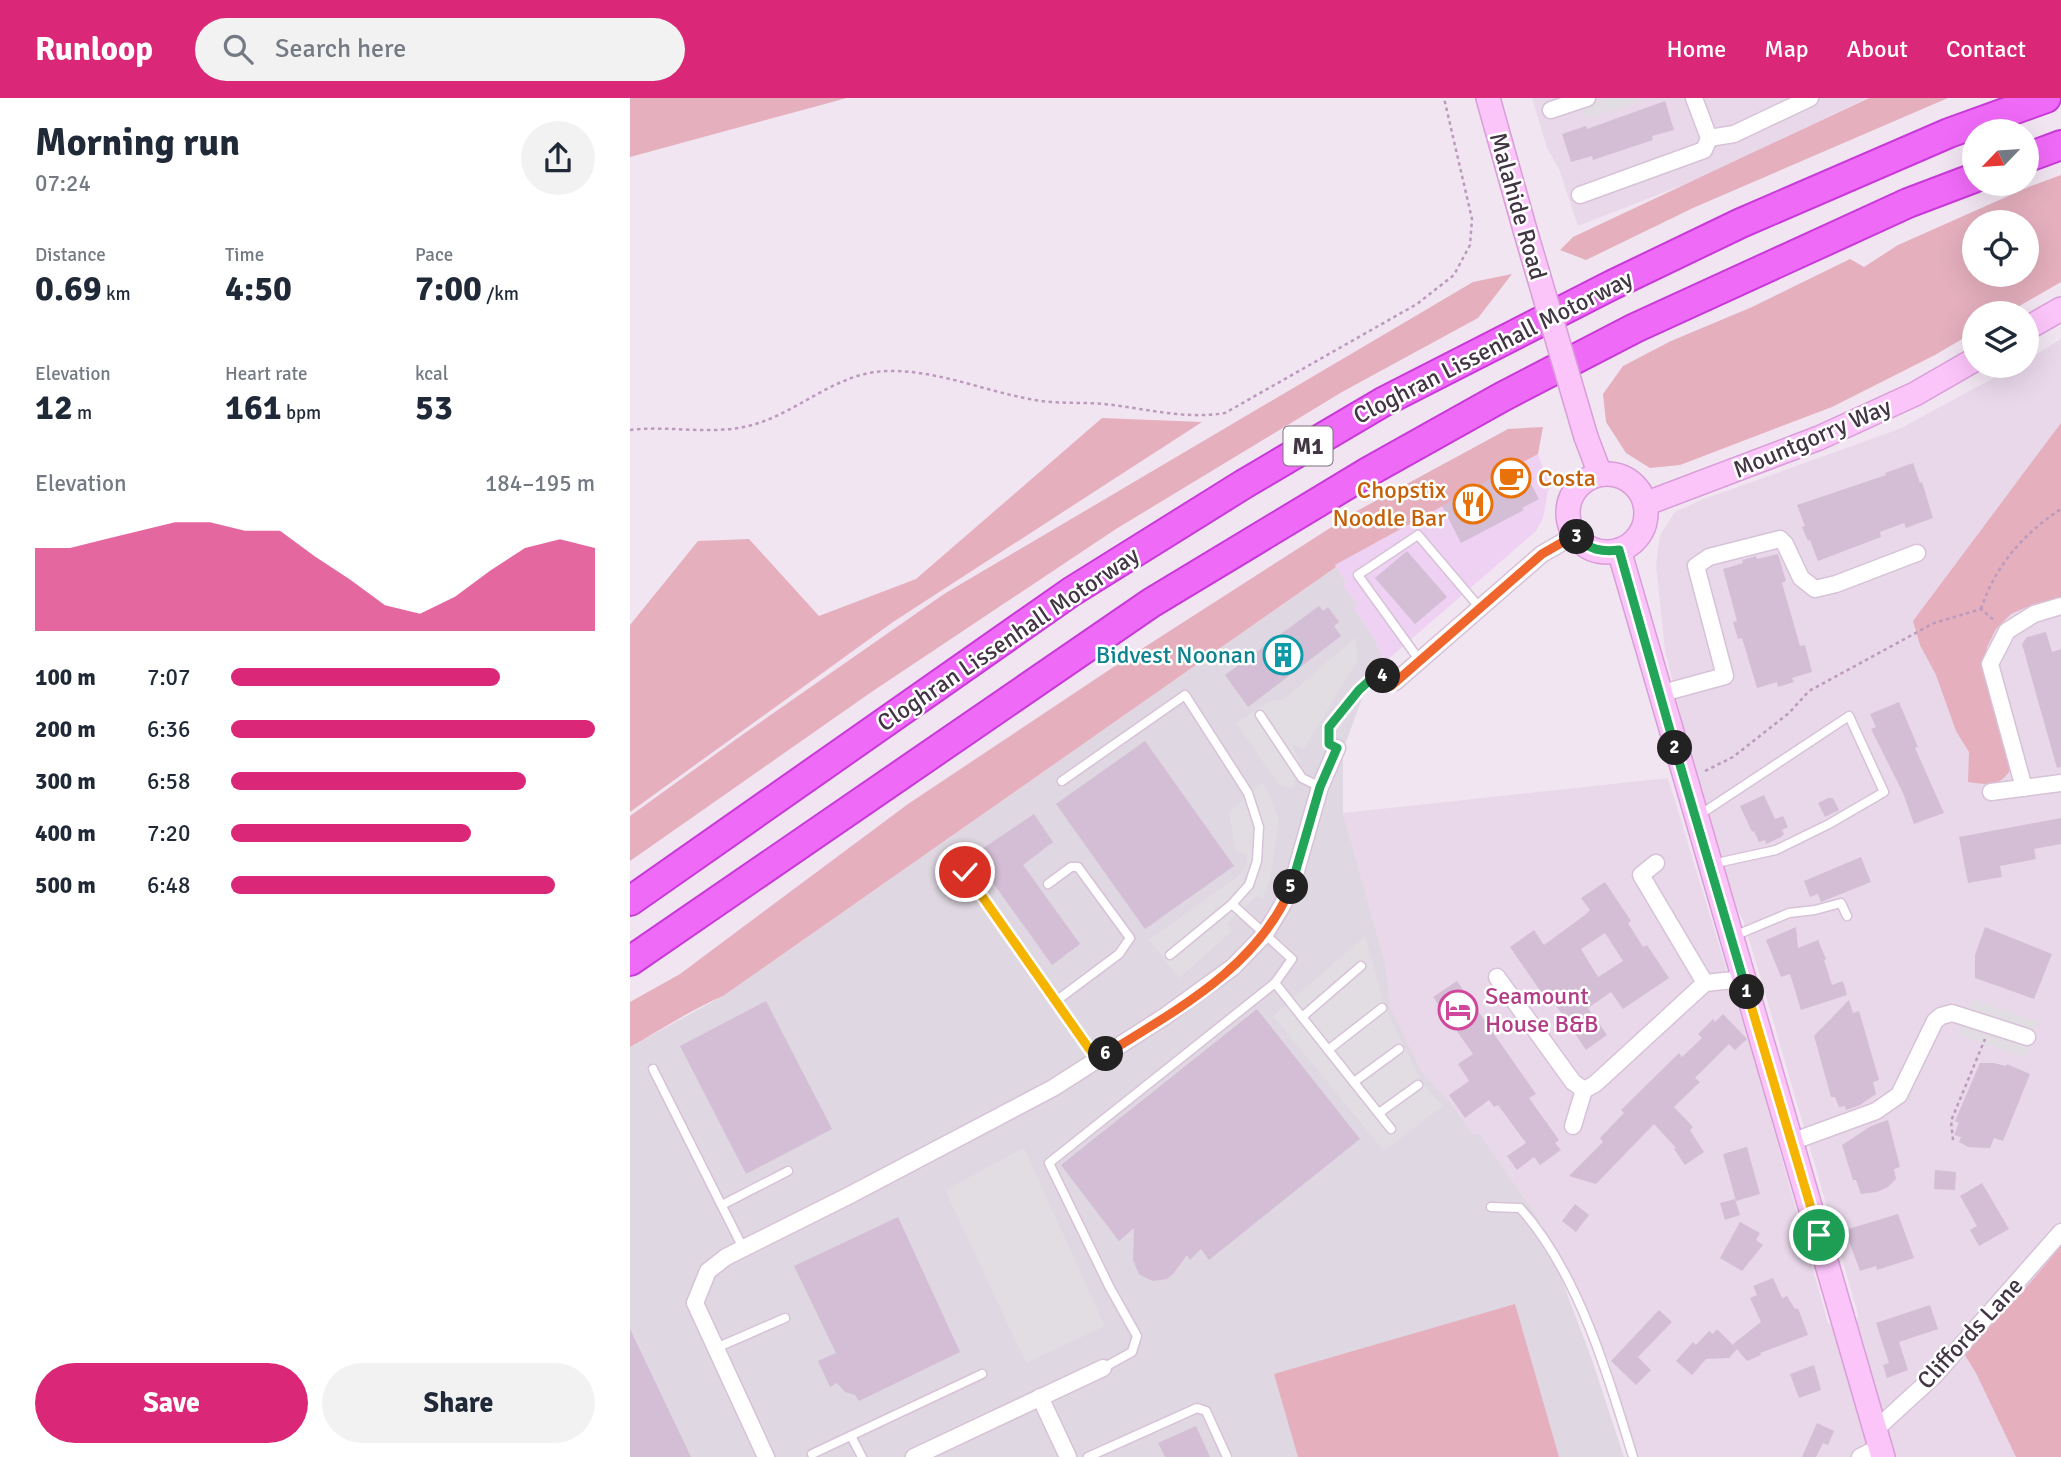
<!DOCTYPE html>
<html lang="en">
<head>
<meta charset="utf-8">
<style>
  body { margin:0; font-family:Signika,sans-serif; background:#f2f2f3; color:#1f2937; height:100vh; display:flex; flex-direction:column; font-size:26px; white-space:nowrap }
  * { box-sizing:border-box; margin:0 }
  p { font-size:23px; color:#747a83 }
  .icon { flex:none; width:38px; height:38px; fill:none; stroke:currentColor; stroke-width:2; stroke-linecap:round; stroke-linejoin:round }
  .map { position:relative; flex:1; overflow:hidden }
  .panel { display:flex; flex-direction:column; background:#fff; width:630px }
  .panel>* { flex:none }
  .needle { width:46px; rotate:245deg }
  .controls { position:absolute; left:1332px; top:21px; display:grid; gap:14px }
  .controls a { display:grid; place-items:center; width:77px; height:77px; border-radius:50%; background:#fff; box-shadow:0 7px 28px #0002; font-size:35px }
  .pin { position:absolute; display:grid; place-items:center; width:60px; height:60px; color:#fff; margin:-30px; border:4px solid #fff; border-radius:50%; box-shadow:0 2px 7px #0007 }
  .km { position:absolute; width:35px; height:35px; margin:-18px; border-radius:50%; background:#222; color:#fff; font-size:19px; line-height:35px; text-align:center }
  .round { display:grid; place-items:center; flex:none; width:74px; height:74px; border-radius:37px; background:#f2f2f3 }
  .summary { display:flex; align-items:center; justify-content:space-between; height:119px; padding:0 35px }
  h1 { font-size:38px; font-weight:700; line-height:52px }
  .stats { display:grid; grid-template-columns:repeat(3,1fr); gap:10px; height:119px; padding:7px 35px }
  .stats div { display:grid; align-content:center }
  .stats b { font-size:35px; font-weight:700 }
  .stats small { font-size:19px; font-weight:400 }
  .stats p { font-size:19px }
  .chart { height:196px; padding:14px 35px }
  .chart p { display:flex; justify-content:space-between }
  .chart svg { width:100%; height:126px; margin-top:7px; fill:#db2777; opacity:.7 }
  .action { display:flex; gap:14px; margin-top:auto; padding:14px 35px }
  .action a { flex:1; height:80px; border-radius:42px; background:#db2777; color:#fff; font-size:28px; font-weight:700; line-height:80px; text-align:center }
  .action a+a { background:#f2f2f3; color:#1f2937 }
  ul { padding:0 35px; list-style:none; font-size:23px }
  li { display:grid; grid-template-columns:112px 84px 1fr; align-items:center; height:52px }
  li i { height:18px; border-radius:9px; background:#db2777 }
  header { display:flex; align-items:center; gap:42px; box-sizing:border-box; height:98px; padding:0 35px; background:#db2777; color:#fff }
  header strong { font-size:33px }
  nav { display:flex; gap:38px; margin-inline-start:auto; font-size:24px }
  .search { width:490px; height:63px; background:#f2f2f3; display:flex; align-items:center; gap:18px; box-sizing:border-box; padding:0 24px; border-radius:38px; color:#747a83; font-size:26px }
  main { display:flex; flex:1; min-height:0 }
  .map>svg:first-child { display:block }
</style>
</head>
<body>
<header>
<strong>Runloop</strong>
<div class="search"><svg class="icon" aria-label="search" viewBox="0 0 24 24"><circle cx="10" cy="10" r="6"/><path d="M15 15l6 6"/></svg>Search here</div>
<nav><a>Home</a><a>Map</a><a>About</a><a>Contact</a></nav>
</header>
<main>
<section class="panel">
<div class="summary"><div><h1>Morning run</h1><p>07:24</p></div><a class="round"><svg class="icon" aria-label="share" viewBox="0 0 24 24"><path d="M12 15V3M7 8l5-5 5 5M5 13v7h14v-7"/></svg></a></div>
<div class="stats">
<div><p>Distance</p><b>0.69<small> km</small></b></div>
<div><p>Time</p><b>4:50</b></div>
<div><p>Pace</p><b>7:00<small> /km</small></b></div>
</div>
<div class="stats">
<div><p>Elevation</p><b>12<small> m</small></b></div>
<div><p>Heart rate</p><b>161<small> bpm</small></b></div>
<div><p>kcal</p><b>53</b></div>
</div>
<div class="chart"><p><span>Elevation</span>184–195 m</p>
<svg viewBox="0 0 160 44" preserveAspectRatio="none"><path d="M0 44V15L10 15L20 12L30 9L40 6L50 6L60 9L70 9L80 18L90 26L100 35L110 38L120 32L130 23L140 15L150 12L160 15V44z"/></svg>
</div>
<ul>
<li><b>100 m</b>7:07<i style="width:74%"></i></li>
<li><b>200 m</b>6:36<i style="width:100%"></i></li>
<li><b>300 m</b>6:58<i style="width:81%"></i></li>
<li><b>400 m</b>7:20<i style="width:66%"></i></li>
<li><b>500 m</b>6:48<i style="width:89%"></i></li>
</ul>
<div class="action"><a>Save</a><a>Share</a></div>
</section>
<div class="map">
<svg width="1431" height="1359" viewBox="0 0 1431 1359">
  <rect width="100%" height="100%" fill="#f2e5f2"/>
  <g fill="#e9d8ea">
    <polygon points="902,0 1237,0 1073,79 948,128 929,71 917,50"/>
    <polygon points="1431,241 1431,1359 1264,1359 1225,1236 1228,1216 1131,881 1113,822 1104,807 1066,680 1035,552 1026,467 1030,437 1045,414 1071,402 1269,331 1386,268 1396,268 1397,262"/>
    <polygon points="1038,680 1125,965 1198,1225 1201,1227 1242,1359 1004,1359 979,1263 909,1121 849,1035 843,1038 820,1004 792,974 761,911 755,865 713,715"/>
  </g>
  <polygon fill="#eed1f3" points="908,356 919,387 913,420 906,433 755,564 742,537 725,512 727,506 712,487 716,484 705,467"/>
  <polygon fill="#dfd7e1" points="706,469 716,484 713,487 727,506 725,512 742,537 755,564 740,579 713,652 713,715 755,865 761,911 792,974 820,1004 843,1037 849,1035 909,1121 962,1262 994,1359 0,1359 0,949 93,898"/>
  <g fill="#e5afbe" fill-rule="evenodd">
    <polygon points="0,0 217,0 0,59"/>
    <polygon points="1239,0 1318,0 1063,110 956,162 930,152 943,139"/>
    <path d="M1431,77V184L1377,215H1344V234L1305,257L1202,309L1050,367L1020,370L996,355L976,324L973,296L993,268L1041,243L1122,209L1220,161L1234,169L1268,147L1401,88ZM1344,124H1396V177H1344Z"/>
    <polygon points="882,176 848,220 712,294 486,431 240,595 0,763 0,718 112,637 314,496 843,184"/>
    <polygon points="472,320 572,324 263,524 0,714 0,527 68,443 119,441 189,518 286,481"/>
    <path d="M1431,325V500L1404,506L1381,516L1366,531L1357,549L1353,567L1381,671C1370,689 1357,687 1338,684L1339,654L1326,633L1306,577L1290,547L1283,523Z"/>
    <path d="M913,329L908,356L705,467L706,469L93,898C60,912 31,932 0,949V904L50,876L278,706L482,570L725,414L878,331Z"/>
    <polygon points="1431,1148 1431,1359 1386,1359 1346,1275 1333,1254 1388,1199"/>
    <polygon points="885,1206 929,1359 668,1359 644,1276"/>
  </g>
  <g fill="#e2dde3">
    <polygon points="980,0 1003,0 1005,5 956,21 952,9"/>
    <polygon points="726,539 727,563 673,652 662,646 670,664 662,691 649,687 606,625 642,602 653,602"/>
    <polygon points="634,684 649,721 640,781 633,801 627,798 597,825 602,833 549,880 519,842 607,779 617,767 616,756 606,754 599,714"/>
    <polygon points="735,838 755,909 792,985 813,1008 754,1053 643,918"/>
    <polygon points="1342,901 1407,923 1396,959 1329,937"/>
    <polygon points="394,1050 475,1228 396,1265 315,1092"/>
  </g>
  <g fill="#d3bed6" fill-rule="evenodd">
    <polygon points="1035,3 1044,32 1022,38 1023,42 963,62 962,58 941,64 932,36 956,28 957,31"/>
    <polygon points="890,365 909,401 892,410 894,412 831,445 812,408"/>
    <polygon points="1283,365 1290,385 1292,384 1303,420 1276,430 1274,425 1250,434 1251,439 1188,463 1180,442 1178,443 1172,429 1175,428 1167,407 1256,377 1255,375"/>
    <polygon points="777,453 817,499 785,526 745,480"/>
    <polygon points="1148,456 1156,483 1152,485 1170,548 1175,547 1182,574 1162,580 1164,584 1148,589 1147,584 1127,590 1112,540 1108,541 1103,524 1107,523 1093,471 1113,465 1112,462 1126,458 1127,461"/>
    <polygon points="689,508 693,513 698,509 709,524 704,528 711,538 618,609 595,577"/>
    <polygon points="1416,534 1422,554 1431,551 1431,669 1427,670 1392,546 1397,539"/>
    <polygon points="1269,604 1288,649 1285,650 1314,715 1284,726 1273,695 1241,631 1246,629 1240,616"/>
    <polygon points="515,643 604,768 515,831 426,706"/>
    <polygon points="1134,697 1145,721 1153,718 1158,729 1152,732 1154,736 1151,739 1136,746 1135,742 1129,744 1124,733 1122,734 1110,708"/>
    <polygon points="1198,700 1203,700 1209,712 1195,719 1188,705"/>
    <polygon points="404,716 423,744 393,767 450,846 422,867 343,757"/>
    <polygon points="1431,720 1431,746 1404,751 1406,761 1370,768 1372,779 1338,785 1329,739"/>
    <polygon points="1231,759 1241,784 1191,804 1188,796 1180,799 1174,783"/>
    <path d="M975,784L1001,823L998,825L1013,849L1017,847L1039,880L993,911L981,894L958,910L977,937L956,952L917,894L913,897L880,849L904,832L914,847L955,817L960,812L951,800ZM975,835L993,863L968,879L951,851Z"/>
    <polygon points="1166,829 1168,850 1188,842 1196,861 1194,862 1202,887 1213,883 1217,897 1171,912 1160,876 1151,879 1136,842"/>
    <polygon points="1355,829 1422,856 1404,901 1345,880 1345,857"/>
    <polygon points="827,883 906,996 899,1000 929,1042 925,1045 931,1052 910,1067 904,1059 887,1072 877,1058 896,1045 868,1007 864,1009 859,1002 835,1020 819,997 839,983 828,966 843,956 803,899"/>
    <polygon points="1219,902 1223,915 1229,913 1249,982 1243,984 1246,996 1230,1007 1216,1012 1215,1008 1209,1009 1205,999 1201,999 1184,938"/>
    <polygon points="136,903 202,1031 116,1076 50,948"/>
    <polygon points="627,911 730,1041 579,1162 571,1151 560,1162 557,1157 543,1176 537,1181 523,1183 516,1180 509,1176 503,1162 504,1130 489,1143 431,1067"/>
    <polygon points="1093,916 1117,941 1105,952 1099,946 1065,980 1070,984 1044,1009 1063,1029 1060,1032 1074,1054 1055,1067 1044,1051 1046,1050 1024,1026 966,1086 939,1078 973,1044 970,1040 994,1015 991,1012 1049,955 1052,959 1072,940 1068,936 1083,921 1085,924"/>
    <polygon points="1350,965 1364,965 1376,968 1377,966 1400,976 1373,1043 1364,1040 1360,1050 1338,1049 1329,1044 1331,1039 1324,1037 1329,1025 1325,1023"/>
    <polygon points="1258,1022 1270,1069 1264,1071 1266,1081 1258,1089 1247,1094 1231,1096 1226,1082 1223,1082 1212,1047 1241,1028"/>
    <polygon points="1117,1049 1130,1096 1106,1103 1093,1056"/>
    <polygon points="1305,1072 1326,1074 1325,1092 1304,1091"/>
    <polygon points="1352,1085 1379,1131 1349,1148 1340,1132 1347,1128 1330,1098"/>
    <polygon points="1105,1101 1110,1117 1095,1122 1090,1105"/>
    <polygon points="945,1106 959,1117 946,1134 932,1123"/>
    <polygon points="1268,1116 1284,1160 1247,1172 1246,1168 1230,1173 1215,1132"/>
    <polygon points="268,1119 330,1254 229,1303 225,1297 215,1294 207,1285 200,1289 188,1263 206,1255 164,1168"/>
    <polygon points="1110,1124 1130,1135 1126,1142 1133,1147 1112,1173 1090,1160"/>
    <polygon points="1143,1180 1152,1200 1157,1198 1165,1211 1168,1210 1178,1237 1130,1255 1131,1257 1117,1263 1107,1251 1099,1260 1076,1261 1062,1277 1046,1263 1063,1244 1066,1247 1079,1233 1083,1236 1087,1231 1104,1248 1103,1246 1131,1224 1120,1200 1127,1197 1123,1188"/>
    <polygon points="1300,1207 1308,1231 1269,1244 1278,1272 1257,1280 1253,1267 1259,1265 1246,1225"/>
    <polygon points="1029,1212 1042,1224 1008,1259 1021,1272 1006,1287 981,1263"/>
    <polygon points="0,1231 61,1359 0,1359"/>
    <polygon points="1184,1267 1191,1292 1169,1300 1160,1276"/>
    <polygon points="1187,1325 1204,1333 1198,1347 1193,1345 1186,1359 1172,1359"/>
    <polygon points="566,1328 580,1359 535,1359 528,1345"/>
  </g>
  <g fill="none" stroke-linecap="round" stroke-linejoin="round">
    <defs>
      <g id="lane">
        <polyline points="790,563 728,477 788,437 850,510"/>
        <polyline points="630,617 672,680 690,689"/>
        <polyline points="432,683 555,597 618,695 629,729 627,763 619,787 602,806 540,857"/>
        <polyline points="1067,713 1077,712 1219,618 1254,694 1199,726 1146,752 1082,766"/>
        <polyline points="336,774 467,962"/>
        <polyline points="418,786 441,769 448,769 500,840 489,856 426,903"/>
        <polyline points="1104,838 1159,815 1185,812 1211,805 1217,818"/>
        <polyline points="645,885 761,1031"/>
        <polyline points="672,919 731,868"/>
        <polyline points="698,952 752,910"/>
        <polyline points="23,971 113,1150"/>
        <polyline points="724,984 769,951"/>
        <polyline points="749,1015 788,987"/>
        <polyline points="92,1107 158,1073"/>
        <path d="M861,1109L890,1110C947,1172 979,1279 1003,1359"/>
        <polyline points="86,1250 155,1220"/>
        <polyline points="473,1270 502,1254 507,1238 480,1190 419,1065 645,885 662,861 602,806"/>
        <polyline points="221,1338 232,1359"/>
        <polyline points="182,1356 352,1276"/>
        <polyline points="458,1359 567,1310 576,1313 597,1359"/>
      </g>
      <g id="street">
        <polyline points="921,12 957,0"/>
        <polyline points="1079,40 1104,36 1180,0"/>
        <polyline points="950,97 1074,52 1079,40 1064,0"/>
        <polyline points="765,584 912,456 945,437"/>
        <polyline points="1029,596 1095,578 1066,468 1079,459 1150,441 1155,446 1171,480 1185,491 1206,486 1287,455"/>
        <polyline points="1394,690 1360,566 1377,533 1404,516 1431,508"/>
        <polyline points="1361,694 1431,685"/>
        <polyline points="1026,765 1011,777 1075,885"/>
        <polyline points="867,879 943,984 954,992 965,986 1075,885 1114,881"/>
        <polyline points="943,1028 954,992"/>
        <polyline points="1161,1044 1246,1013 1269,997 1305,923 1311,918 1322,915 1397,939"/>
        <polyline points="410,1299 438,1359"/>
        <polyline points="1245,1332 1305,1277 1431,1134"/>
        <polyline points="136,1359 65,1205 78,1173 96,1159 220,1097 423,990 534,919 603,869 635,836 653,806 666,773 690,689 707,650"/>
        <polyline points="284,1359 473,1270"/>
        <polyline points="1230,1359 1250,1349"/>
      </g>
      <g id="secondary">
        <polyline points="858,0 895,132"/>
        <polyline points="1396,231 1431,211"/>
        <polyline points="956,339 970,376"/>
        <circle cx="977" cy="415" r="39"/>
        <polyline points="1015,406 1189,340 1285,296 1344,262"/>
        <polyline points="989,452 1253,1359"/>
      </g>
      <g id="highway">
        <polyline points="1396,60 1431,47"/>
        <polyline points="0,803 441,494 614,386 753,304 982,187 1111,125 1319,35 1416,0"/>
        <polyline points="0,863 521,505 738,374 872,299 1005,230 1278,105 1344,80"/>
      </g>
    </defs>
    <use href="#lane" stroke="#d7c2d8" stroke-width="11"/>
    <use href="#street" stroke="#d7c2d8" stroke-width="19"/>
    <use href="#secondary" stroke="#d99dd8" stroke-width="26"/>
    <use href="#highway" stroke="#c83ad7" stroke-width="32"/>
    <g stroke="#bb9abe" stroke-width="2.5" stroke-dasharray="3.5 3.5" stroke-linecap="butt">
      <path d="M0,332C40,327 82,338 122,327C170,314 207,273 259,273C308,272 357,294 405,302C427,306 451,304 474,306C514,310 555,322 595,315L787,206L824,177L840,147L842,121L814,0"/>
      <path d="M1351,511C1365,468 1393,436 1431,411"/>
      <polyline points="699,635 699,629 729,592 749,574 752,577"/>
      <polyline points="1075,673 1103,659 1159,615 1179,593 1304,525 1351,511 1366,524"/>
      <polyline points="1323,1042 1321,1023 1355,941"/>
    </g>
    <use href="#lane" stroke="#fff" stroke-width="8"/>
    <use href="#street" stroke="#fff" stroke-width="16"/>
    <use href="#secondary" stroke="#fcc5fa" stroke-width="23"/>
    <use href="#highway" stroke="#f06af8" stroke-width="28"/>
    <defs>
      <polyline id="secondary-bridge" points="895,132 956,339"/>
    </defs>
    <use href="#secondary-bridge" stroke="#d99dd8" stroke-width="26" stroke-linecap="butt"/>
    <use href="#secondary-bridge" stroke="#fcc5fa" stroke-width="23"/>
  </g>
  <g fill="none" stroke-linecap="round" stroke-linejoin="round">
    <defs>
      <polyline id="split-1" points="1117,894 1189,1137"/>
      <polyline id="split-2" points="1045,650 1117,894"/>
      <path id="split-3" d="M947,439C959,452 972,454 989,452L1045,650"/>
      <polyline id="split-4" points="753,578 761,588 912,456 945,437 947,439"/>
      <polyline id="split-5" points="661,789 690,689 707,650 699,646 699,629 729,592 749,574 753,578"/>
      <path id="split-6" d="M476,956C546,912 628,869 661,789"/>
      <polyline id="split-7" points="335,774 467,962 476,956"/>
    </defs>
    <use href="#split-1" stroke="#fff" stroke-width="14"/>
    <use href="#split-2" stroke="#fff" stroke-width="14"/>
    <use href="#split-3" stroke="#fff" stroke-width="14"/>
    <use href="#split-4" stroke="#fff" stroke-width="14"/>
    <use href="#split-5" stroke="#fff" stroke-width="14"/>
    <use href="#split-6" stroke="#fff" stroke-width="14"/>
    <use href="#split-7" stroke="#fff" stroke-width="14"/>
    <use href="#split-1" stroke="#f5b400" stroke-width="9"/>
    <use href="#split-2" stroke="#22a559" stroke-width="9"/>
    <use href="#split-3" stroke="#22a559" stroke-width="9"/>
    <use href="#split-4" stroke="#f0652b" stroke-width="9"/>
    <use href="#split-5" stroke="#22a559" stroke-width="9"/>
    <use href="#split-6" stroke="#f0652b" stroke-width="9"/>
    <use href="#split-7" stroke="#f5b400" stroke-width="9"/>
  </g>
  <defs>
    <symbol id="cafe-ring" viewBox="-11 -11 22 22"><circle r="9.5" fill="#fff" stroke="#e8710a" stroke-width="1.5"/><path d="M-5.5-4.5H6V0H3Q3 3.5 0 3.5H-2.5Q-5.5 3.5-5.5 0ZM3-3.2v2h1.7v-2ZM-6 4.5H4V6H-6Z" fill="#e8710a"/></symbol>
    <symbol id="restaurant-ring" viewBox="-11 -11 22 22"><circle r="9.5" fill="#fff" stroke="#e8710a" stroke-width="1.5"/><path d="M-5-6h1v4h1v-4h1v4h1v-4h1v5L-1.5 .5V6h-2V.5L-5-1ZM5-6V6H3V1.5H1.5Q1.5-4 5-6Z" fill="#e8710a"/></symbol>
    <symbol id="building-ring" viewBox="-11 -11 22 22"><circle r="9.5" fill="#fff" stroke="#0f9aa8" stroke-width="1.5"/><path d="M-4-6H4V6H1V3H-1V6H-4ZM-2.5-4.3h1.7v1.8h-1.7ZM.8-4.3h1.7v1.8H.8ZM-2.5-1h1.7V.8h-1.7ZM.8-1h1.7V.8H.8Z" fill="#0f9aa8"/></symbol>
    <symbol id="hotel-ring" viewBox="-11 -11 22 22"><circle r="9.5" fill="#fff" stroke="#d1479c" stroke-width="1.5"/><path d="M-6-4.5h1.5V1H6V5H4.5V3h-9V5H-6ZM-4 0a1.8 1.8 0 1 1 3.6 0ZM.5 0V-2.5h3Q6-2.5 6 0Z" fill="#d1479c"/></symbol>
  </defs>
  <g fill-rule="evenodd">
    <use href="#cafe-ring" x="859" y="358" width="44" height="44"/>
    <use href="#restaurant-ring" x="821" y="384" width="44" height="44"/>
    <use href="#building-ring" x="631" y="535" width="44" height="44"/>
    <use href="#hotel-ring" x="806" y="890" width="44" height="44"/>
  </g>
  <g text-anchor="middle" stroke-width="5" stroke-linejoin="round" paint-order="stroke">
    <rect fill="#fff" stroke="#7b727c" stroke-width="2" x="653.5" y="328.5" width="49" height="39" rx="5"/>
    <g font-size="23" font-weight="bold" fill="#423544">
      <text x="678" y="356">M1</text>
    </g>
    <g font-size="24" fill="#423544" stroke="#fff">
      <text transform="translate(888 108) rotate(74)" y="8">Malahide Road</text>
      <text transform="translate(863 249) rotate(-27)" y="8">Cloghran Lissenhall Motorway</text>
      <text transform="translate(1182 340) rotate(-23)" y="8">Mountgorry Way</text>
      <text transform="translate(378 541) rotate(-34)" y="8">Cloghran Lissenhall Motorway</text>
      <text transform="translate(1340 1235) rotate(-47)" y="8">Cliffords Lane</text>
    </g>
    <g font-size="24" fill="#c56008" stroke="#fff" text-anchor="start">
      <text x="908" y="388">Costa</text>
      <text x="816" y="400" text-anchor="end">Chopstix<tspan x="816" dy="28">Noodle Bar</tspan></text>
    </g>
    <g font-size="24" fill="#0d838f" stroke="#fff" text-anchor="end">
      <text x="626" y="565">Bidvest Noonan</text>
    </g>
    <g font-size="24" fill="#b23c85" stroke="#fff" text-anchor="start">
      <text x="855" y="906">Seamount<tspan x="855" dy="28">House B&amp;B</tspan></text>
    </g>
  </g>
</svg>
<div class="controls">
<a><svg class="needle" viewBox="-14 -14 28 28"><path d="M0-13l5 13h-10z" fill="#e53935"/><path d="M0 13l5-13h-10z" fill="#747a83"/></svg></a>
<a><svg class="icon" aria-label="locate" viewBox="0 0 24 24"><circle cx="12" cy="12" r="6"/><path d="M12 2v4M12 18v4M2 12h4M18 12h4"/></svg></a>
<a><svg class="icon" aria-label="layers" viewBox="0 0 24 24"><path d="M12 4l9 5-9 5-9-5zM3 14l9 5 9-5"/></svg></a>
</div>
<div class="pin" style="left:1189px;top:1137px;background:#1e9e55"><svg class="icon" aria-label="arrive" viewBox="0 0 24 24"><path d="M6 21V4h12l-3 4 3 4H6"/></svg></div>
<div class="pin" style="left:335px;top:774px;background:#d93025"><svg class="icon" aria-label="check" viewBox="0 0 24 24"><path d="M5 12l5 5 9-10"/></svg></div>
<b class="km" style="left:1117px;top:894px">1</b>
<b class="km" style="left:1045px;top:650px">2</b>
<b class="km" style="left:947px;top:439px">3</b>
<b class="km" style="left:753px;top:578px">4</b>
<b class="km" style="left:661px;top:789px">5</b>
<b class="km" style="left:476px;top:956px">6</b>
</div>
</main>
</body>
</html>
